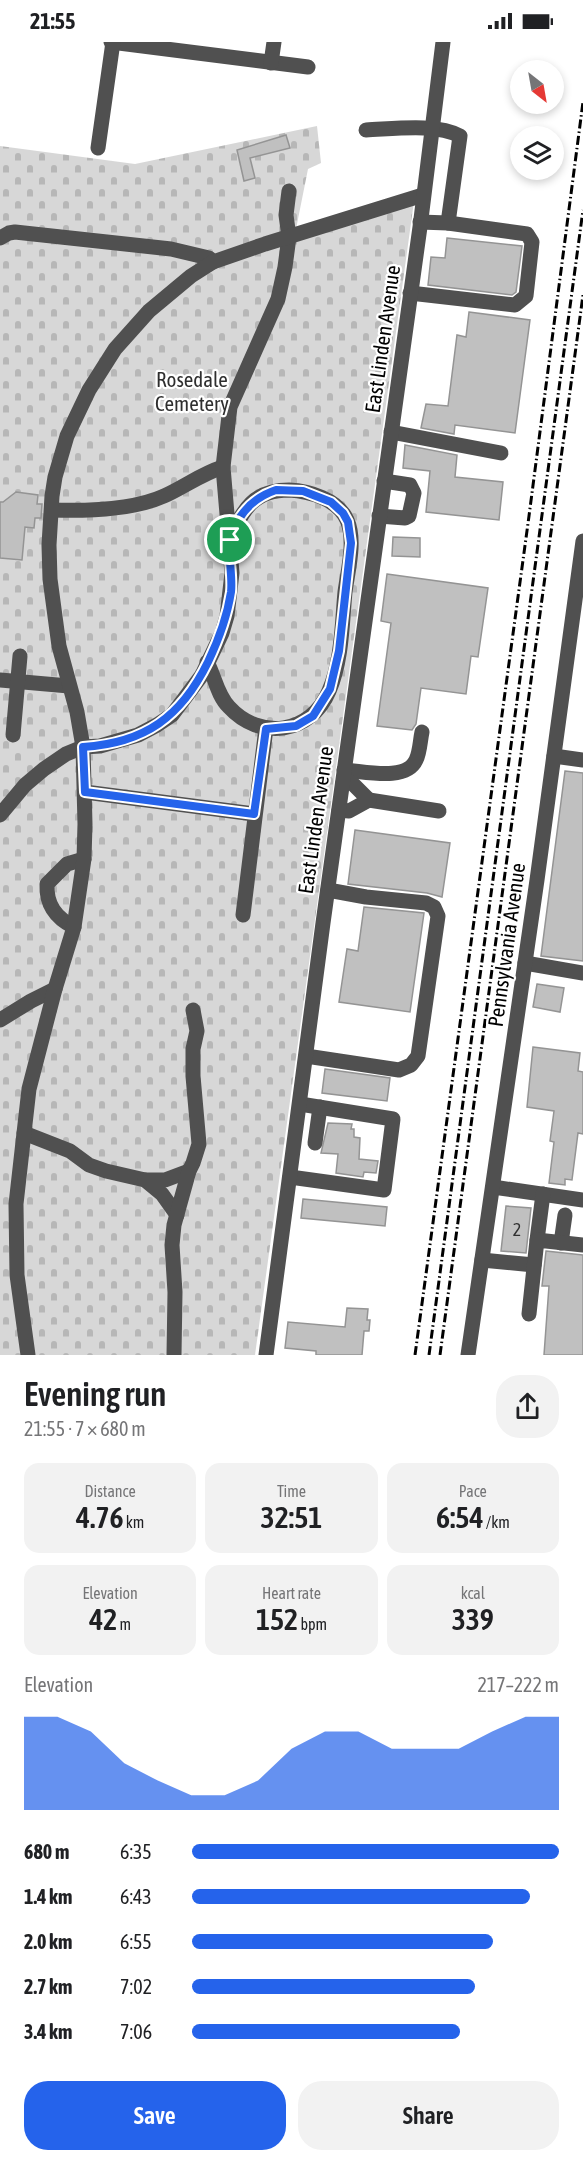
<!DOCTYPE html>
<html lang="en">
<head>
<meta charset="utf-8">
<style>
  body { margin:0; font-family:"Asap Condensed",sans-serif; background:#f2f2f2; color:#202124; height:100vh; display:flex; flex-direction:column; font-size:22px; white-space:nowrap }
  * { box-sizing:border-box; margin:0 }
  p { font-size:20px; color:#757577 }
  .icon { flex:none; width:33px; height:33px; fill:none; stroke:currentColor; stroke-width:2; stroke-linecap:round; stroke-linejoin:round }
  .map { position:relative; height:1313px; overflow:hidden }
  .drawer { display:flex; flex-direction:column; background:#fff; flex:1 }
  .drawer>* { flex:none }
  .needle { width:39px; rotate:149deg }
  .fabs { position:absolute; left:510px; top:18px; display:grid; gap:12px }
  .fabs a { display:grid; place-items:center; width:54px; height:54px; border-radius:50%; background:#fff; box-shadow:0 3px 9px #0003; font-size:30px }
  .pin { position:absolute; display:grid; place-items:center; width:51px; height:51px; color:#fff; margin:-26px; border:3px solid #fff; border-radius:50%; box-shadow:0 2px 6px #0007 }
  .round { display:grid; place-items:center; flex:none; width:63px; height:63px; border-radius:24px; background:#f2f2f2 }
  .summary { display:flex; align-items:center; justify-content:space-between; height:102px; padding:0 24px }
  h1 { font-size:33px; font-weight:600; line-height:45px }
  .stats { display:grid; grid-template-columns:repeat(3,1fr); gap:9px; height:102px; padding:6px 24px }
  .stats div { display:grid; align-content:center; border-radius:15px; background:#f2f2f2; text-align:center }
  .stats b { font-size:30px; font-weight:600 }
  .stats small { font-size:16px; font-weight:400 }
  .stats p { font-size:16px }
  .chart { height:168px; padding:12px 24px }
  .chart p { display:flex; justify-content:space-between }
  .chart svg { width:100%; height:108px; margin-top:6px; fill:#2563eb; opacity:.7 }
  .button { display:flex; gap:12px; margin-top:auto; padding:12px 24px }
  .button a { flex:1; height:69px; border-radius:24px; background:#2563eb; color:#fff; font-size:24px; font-weight:600; line-height:69px; text-align:center }
  .button a+a { background:#f2f2f2; color:#202124 }
  ul { padding:0 24px; list-style:none; font-size:20px }
  li { display:grid; grid-template-columns:96px 72px 1fr; align-items:center; height:45px }
  li i { height:15px; border-radius:8px; background:#2563eb }
  .status { display:flex; justify-content:space-between; align-items:center; height:42px; padding:0 30px; background:#fff; direction:ltr }
  .status svg { height:16px; fill:currentColor }
  .map>svg:first-child { display:block }
</style>
</head>
<body>
<div class="status"><b>21:55</b><svg viewBox="0 0 49 12"><path d="M0 12V9h3v3zM5 12V6h3v6zM10 12V3h3v9zM15 12V0h3v12zM26 1h20v11H26zM47 4h2v5h-2z"/></svg></div>
<div class="map">
<svg width="583" height="1313" viewBox="0 0 583 1313">
  <defs>
    <pattern id="cemetery-stones" width="16" height="16" patternUnits="userSpaceOnUse" patternTransform="scale(1.5)"><rect width="16" height="16" fill="#d7d7d7"/><path d="M2 7V4a2 2 0 0 1 4 0v3zM10 15v-3a2 2 0 0 1 4 0v3z" fill="#b7b7b7"/></pattern>
  </defs>
  <rect width="100%" height="100%" fill="#fff"/>
  <polygon fill="url(#cemetery-stones)" points="317,84 321,121 308,127 296,187 415,152 255,1313 0,1313 0,104 135,122"/>
  <g fill="#c0c0c0" stroke="#949494" stroke-width="1.5">
    <polygon points="286,93 290,106 250,116 255,136 244,139 237,108"/>
    <polygon points="447,196 522,204 516,250 512,253 428,243 431,215 445,216"/>
    <polygon points="469,270 530,278 515,391 455,383 454,392 421,386 426,362 448,364 457,293 466,295"/>
    <polygon points="405,403 457,413 455,435 503,440 499,478 426,470 430,429 403,426"/>
    <polygon points="16,450 38,453 37,462 42,462 41,476 35,476 34,486 25,485 22,518 0,516 0,460 3,460"/>
    <polygon points="393,495 420,496 420,515 392,514"/>
    <polygon points="387,532 488,546 478,615 471,614 466,652 421,646 416,682 412,688 377,684 391,581 381,579"/>
    <polygon points="565,729 583,731 583,919 541,914"/>
    <polygon points="355,788 450,801 442,855 427,851 348,842"/>
    <polygon points="364,865 424,871 410,970 339,960 347,907 358,909"/>
    <polygon points="537,942 564,946 560,970 533,965"/>
    <polygon points="533,1005 580,1011 578,1029 583,1030 583,1092 578,1091 572,1138 565,1137 565,1143 549,1141 554,1100 550,1099 554,1069 527,1065"/>
    <polygon points="325,1027 390,1036 387,1059 322,1051"/>
    <polygon points="328,1081 352,1082 351,1087 354,1087 354,1095 360,1096 359,1117 378,1119 376,1131 364,1130 363,1135 336,1131 338,1112 321,1111"/>
    <polygon points="303,1157 387,1165 385,1184 301,1176"/>
    <polygon points="506,1164 531,1166 526,1211 501,1209"/>
    <polygon points="546,1209 583,1213 583,1313 544,1313 549,1244 542,1244"/>
    <polygon points="347,1266 368,1267 367,1278 370,1278 369,1289 364,1289 362,1313 316,1313 316,1309 285,1306 288,1280 345,1285"/>
  </g>
  <g fill="none" stroke-linecap="round" stroke-linejoin="round">
    <g stroke="#505050" stroke-width="15">
      <polyline points="111,0 308,25"/>
      <polyline points="271,21 274,0"/>
      <path d="M366,88C393,87 437,81 460,94L448,181"/>
      <polyline points="98,106 113,0"/>
      <polyline points="0,196 9,191 15,190 171,207 209,216 213,220"/>
      <polyline points="410,251 515,263 526,254 532,200 527,192 448,181 420,180"/>
      <polyline points="391,390 501,411"/>
      <path d="M52,468C85,469 133,468 164,454C184,445 201,432 223,425"/>
      <polyline points="379,474 405,476 409,474 414,451 410,443 384,439"/>
      <path d="M207,620C215,635 217,653 229,665C260,699 311,692 329,649C342,619 342,582 345,550C348,528 356,498 347,478C338,457 309,449 289,448C254,448 243,467 230,496"/>
      <polyline points="0,638 69,644"/>
      <polyline points="13,693 20,614"/>
      <polyline points="554,714 583,718"/>
      <path d="M344,728C364,729 406,740 416,718C420,710 420,699 422,690"/>
      <polyline points="85,750 254,772"/>
      <polyline points="369,758 439,769"/>
      <polyline points="339,768 349,769 369,758 352,741 343,740"/>
      <polyline points="0,773 25,743 44,727 66,712 83,705 100,704 138,693 157,683 172,673 202,633 222,591 227,574 232,531 223,425 230,365 278,257 285,225 289,195 286,173 289,149"/>
      <polyline points="243,873 266,686"/>
      <path d="M74,885C56,876 46,863 47,842L67,822L84,817"/>
      <polyline points="525,921 583,931"/>
      <polyline points="0,978 31,959 55,947"/>
      <polyline points="306,1014 399,1028 411,1023 418,1014 438,874 434,865 426,861 366,855 328,848"/>
      <polyline points="24,1091 70,1109 89,1123 106,1129 145,1138 162,1152 177,1173"/>
      <polyline points="315,1101 320,1065"/>
      <polyline points="290,1135 384,1148 393,1077 300,1062"/>
      <polyline points="145,1138 165,1138 189,1129"/>
      <polyline points="493,1145 583,1158"/>
      <polyline points="537,1198 543,1152"/>
      <polyline points="561,1201 565,1173"/>
      <polyline points="482,1218 534,1223"/>
      <polyline points="529,1272 537,1198 583,1203"/>
      <polyline points="28,1313 17,1233 16,1162 24,1091 29,1047 55,947 74,885 84,817 85,782 83,705 77,670 59,604 50,537 49,503 52,454 55,435 67,394 89,348 115,307 149,269 191,234 213,220 265,202 423,153"/>
      <polyline points="174,1313 175,1250 172,1203 174,1183 189,1129 193,1121 199,1102 193,1034 193,1007 197,989 193,968"/>
      <polyline points="266,1313 323,881 420,185 443,0"/>
      <polyline points="468,1313 537,838 583,499"/>
    </g>
    <g stroke="#000" stroke-width="3" stroke-dasharray="9 3 1.5 3" stroke-linecap="butt">
      <polyline points="415,1313 529,474 583,60"/>
      <polyline points="429,1313 583,168"/>
      <polyline points="440,1313 583,253"/>
    </g>
  </g>
  <g fill="none" stroke-linecap="round" stroke-linejoin="round">
    <defs>
      <path id="route" d="M276,448L303,449L331,460L343,471L348,480L351,501L339,609L330,647L313,674L296,684L266,687L254,772L85,750L83,705C145,701 181,675 208,620C219,597 227,576 231,550C233,534 227,508 230,496C238,472 252,456 276,448Z"/>
    </defs>
    <use href="#route" stroke="#fff" stroke-width="12"/>
    <use href="#route" stroke="#2563eb" stroke-width="8"/>
  </g>
  <g text-anchor="middle" stroke-width="4.5" stroke-linejoin="round" paint-order="stroke">
    <g font-size="18" fill="#303030">
      <text x="517" y="1194">2</text>
    </g>
    <g font-size="21" fill="#000" stroke="#fff">
      <text transform="translate(383 297) rotate(-82)" y="7">East Linden Avenue</text>
      <text transform="translate(316 778) rotate(-82)" y="7">East Linden Avenue</text>
      <text transform="translate(507 903) rotate(-82)" y="7">Pennsylvania Avenue</text>
    </g>
    <g font-size="21" fill="#2e2e2e" stroke="#fff">
      <text x="192" y="345">Rosedale<tspan x="192" dy="24">Cemetery</tspan></text>
    </g>
  </g>
</svg>
<div class="fabs">
<a><svg class="needle" viewBox="-14 -14 28 28"><path d="M0-13l5 13h-10z" fill="#e53935"/><path d="M0 13l5-13h-10z" fill="#757577"/></svg></a>
<a><svg class="icon" aria-label="layers" viewBox="0 0 24 24"><path d="M12 4l9 5-9 5-9-5zM3 14l9 5 9-5"/></svg></a>
</div>
<div class="pin" style="left:230px;top:498px;background:#1e9e55"><svg class="icon" aria-label="arrive" viewBox="0 0 24 24"><path d="M6 21V4h12l-3 4 3 4H6"/></svg></div>
</div>
<section class="drawer">
<div class="summary"><div><h1>Evening run</h1><p>21:55 · 7 × 680 m</p></div><a class="round"><svg class="icon" aria-label="share" viewBox="0 0 24 24"><path d="M12 15V3M7 8l5-5 5 5M5 13v7h14v-7"/></svg></a></div>
<div class="stats">
<div><p>Distance</p><b>4.76<small> km</small></b></div>
<div><p>Time</p><b>32:51</b></div>
<div><p>Pace</p><b>6:54<small> /km</small></b></div>
</div>
<div class="stats">
<div><p>Elevation</p><b>42<small> m</small></b></div>
<div><p>Heart rate</p><b>152<small> bpm</small></b></div>
<div><p>kcal</p><b>339</b></div>
</div>
<div class="chart"><p><span>Elevation</span>217–222 m</p>
<svg viewBox="0 0 160 44" preserveAspectRatio="none"><path d="M0 44V6L10 6L20 12L30 25L40 32L50 38L60 38L70 32L80 19L90 12L100 12L110 19L120 19L130 19L140 12L150 6L160 6V44z"/></svg>
</div>
<ul>
<li><b>680 m</b>6:35<i style="width:100%"></i></li>
<li><b>1.4 km</b>6:43<i style="width:92%"></i></li>
<li><b>2.0 km</b>6:55<i style="width:82%"></i></li>
<li><b>2.7 km</b>7:02<i style="width:77%"></i></li>
<li><b>3.4 km</b>7:06<i style="width:73%"></i></li>
</ul>
<div class="button"><a>Save</a><a>Share</a></div>
</section>
</body>
</html>
